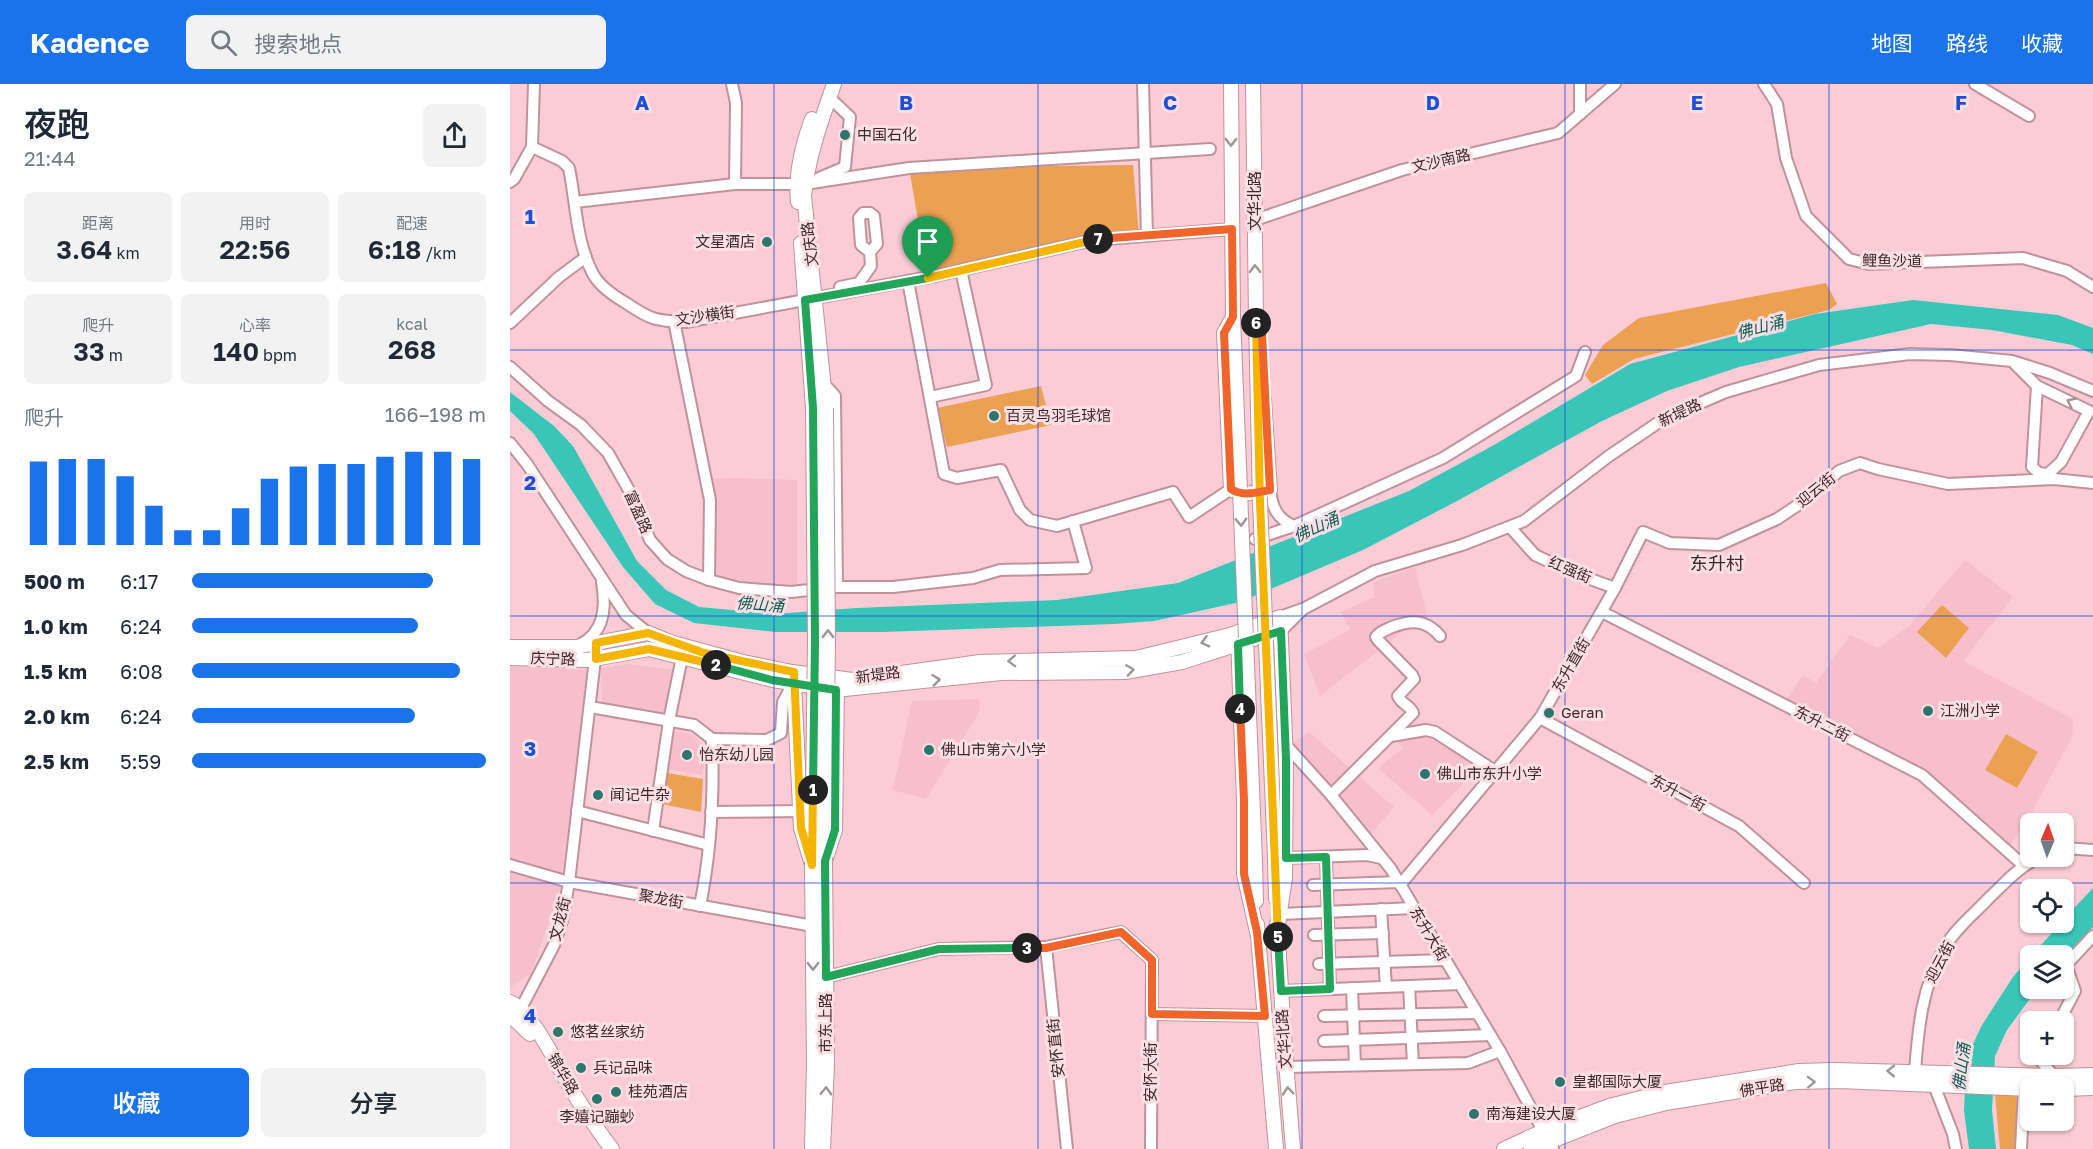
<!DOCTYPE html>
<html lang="zh">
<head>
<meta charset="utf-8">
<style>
  body { margin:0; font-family:"Golos Text","Noto Sans SC",sans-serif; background:#f2f2f3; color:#1f2937; height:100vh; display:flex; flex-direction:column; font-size:22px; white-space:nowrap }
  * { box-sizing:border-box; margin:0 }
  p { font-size:20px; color:#747a83 }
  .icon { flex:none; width:33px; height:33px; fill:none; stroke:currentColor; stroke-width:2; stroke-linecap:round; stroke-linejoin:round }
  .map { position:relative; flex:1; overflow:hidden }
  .panel { display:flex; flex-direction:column; background:#fff; width:510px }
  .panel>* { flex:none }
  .needle { width:39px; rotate:2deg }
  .tools { position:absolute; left:1510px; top:729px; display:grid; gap:12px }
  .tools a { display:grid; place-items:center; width:54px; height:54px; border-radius:9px; background:#fff; box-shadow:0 2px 4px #0004; font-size:30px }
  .pin { position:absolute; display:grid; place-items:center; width:51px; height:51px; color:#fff; margin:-62px -26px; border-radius:50% 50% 50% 0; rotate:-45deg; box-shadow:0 0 6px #0007 }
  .pin .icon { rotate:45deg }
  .km { position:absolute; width:30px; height:30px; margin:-15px; border-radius:50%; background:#222; color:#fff; font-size:16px; line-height:30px; text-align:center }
  .round { display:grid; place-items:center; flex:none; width:63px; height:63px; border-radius:9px; background:#f2f2f3 }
  .overview { display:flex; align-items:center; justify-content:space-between; height:102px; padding:0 24px }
  h1 { font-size:33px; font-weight:600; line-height:45px }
  .metrics { display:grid; grid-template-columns:repeat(3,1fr); gap:9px; height:102px; padding:6px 24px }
  .metrics div { display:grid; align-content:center; border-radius:9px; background:#f2f2f3; text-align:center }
  .metrics b { font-size:26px; font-weight:600 }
  .metrics small { font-size:16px; font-weight:400 }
  .metrics p { font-size:16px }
  .chart { height:168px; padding:12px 24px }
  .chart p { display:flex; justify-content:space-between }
  .chart svg { width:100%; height:108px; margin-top:6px; stroke:#1a73e8; stroke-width:6 }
  .action { display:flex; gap:12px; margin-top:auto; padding:12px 24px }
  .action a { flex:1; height:69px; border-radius:9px; background:#1a73e8; color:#fff; font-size:24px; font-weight:600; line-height:69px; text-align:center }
  .action a+a { background:#f2f2f3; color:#1f2937 }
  ul { padding:0 24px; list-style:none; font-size:20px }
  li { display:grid; grid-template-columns:96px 72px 1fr; align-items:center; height:45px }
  li i { height:15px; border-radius:8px; background:#1a73e8 }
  header { display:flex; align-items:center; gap:36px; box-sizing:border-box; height:84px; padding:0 30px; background:#1a73e8; color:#fff }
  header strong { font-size:28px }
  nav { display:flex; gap:33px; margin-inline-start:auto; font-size:21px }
  .search { width:420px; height:54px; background:#f2f2f3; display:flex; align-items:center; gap:15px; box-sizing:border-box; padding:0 21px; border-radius:9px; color:#747a83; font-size:22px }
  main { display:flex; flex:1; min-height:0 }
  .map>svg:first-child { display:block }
</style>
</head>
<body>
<header>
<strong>Kadence</strong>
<div class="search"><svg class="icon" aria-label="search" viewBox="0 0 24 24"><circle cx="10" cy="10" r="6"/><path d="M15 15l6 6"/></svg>搜索地点</div>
<nav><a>地图</a><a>路线</a><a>收藏</a></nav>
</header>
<main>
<section class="panel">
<div class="overview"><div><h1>夜跑</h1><p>21:44</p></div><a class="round"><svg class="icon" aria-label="share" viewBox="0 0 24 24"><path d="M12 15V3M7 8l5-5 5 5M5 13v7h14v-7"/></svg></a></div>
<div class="metrics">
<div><p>距离</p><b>3.64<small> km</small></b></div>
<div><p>用时</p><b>22:56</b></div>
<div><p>配速</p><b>6:18<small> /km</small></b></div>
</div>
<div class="metrics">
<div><p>爬升</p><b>33<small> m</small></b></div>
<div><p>心率</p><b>140<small> bpm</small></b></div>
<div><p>kcal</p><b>268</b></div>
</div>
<div class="chart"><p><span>爬升</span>166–198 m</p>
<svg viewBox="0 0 160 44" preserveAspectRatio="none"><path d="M5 44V10M15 44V9M25 44V9M35 44V16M45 44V28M55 44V38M65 44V38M75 44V29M85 44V17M95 44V12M105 44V11M115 44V11M125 44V8M135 44V6M145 44V6M155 44V9"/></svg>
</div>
<ul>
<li><b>500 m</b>6:17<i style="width:82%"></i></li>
<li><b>1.0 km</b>6:24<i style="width:77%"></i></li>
<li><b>1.5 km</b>6:08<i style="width:91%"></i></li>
<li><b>2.0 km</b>6:24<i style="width:76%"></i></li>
<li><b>2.5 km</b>5:59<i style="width:100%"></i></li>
</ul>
<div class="action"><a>收藏</a><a>分享</a></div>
</section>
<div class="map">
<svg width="1583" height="1065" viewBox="0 0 1583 1065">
  <rect width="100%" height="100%" fill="#fbccd5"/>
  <g fill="#f6bfcb">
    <polygon points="226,394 287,396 287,507 199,496 195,395"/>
    <polygon points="1455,476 1503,513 1453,577 1563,635 1562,653 1516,739 1496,766 1412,691 1273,620 1293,591 1306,599 1340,551 1368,564 1399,542"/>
    <polygon points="905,483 918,536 897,544 810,612 794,570 840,546 831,528 865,513 863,498"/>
    <polygon points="0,579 80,587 50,805 21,890 0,903"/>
    <polygon points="120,580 165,586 155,633 92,621 91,584"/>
    <polygon points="469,615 470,627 416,715 383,706 402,617"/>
    <polygon points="163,647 182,650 193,662 195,680 192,691 157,685"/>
    <polygon points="799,648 884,723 861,750 783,659"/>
    <polygon points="917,649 959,677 953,687 960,692 922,731 869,685 871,681 893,664 884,654"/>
  </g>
  <g fill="#eca152">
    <polygon points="623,81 629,152 418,194 399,84"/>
    <polygon points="1316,199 1327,220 1319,226 1124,275 1082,300 1075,291 1093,261 1129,234"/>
    <polygon points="531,302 541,341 437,363 427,324"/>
    <polygon points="1432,521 1459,544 1436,574 1407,548"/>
    <polygon points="1496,650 1528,668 1507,704 1475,686"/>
    <polygon points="157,689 193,695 191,728 152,720"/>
    <polygon points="1485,1010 1507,1011 1505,1065 1490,1065"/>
  </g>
  <g fill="#39c6b8">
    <polygon points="1403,216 1548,231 1583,244 1583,270 1562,261 1482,246 1421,240 1229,283 1157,307 1092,337 949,416 853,466 730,518 644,537 604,540 373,548 265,548 184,539 145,520 113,483 24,350 0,327 0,308 44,342 63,362 127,477 156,506 189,523 264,530 347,524 547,516 668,499 899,407 984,361 1120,280 1305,230"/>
    <polygon points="1583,804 1583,843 1554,873 1522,871 1551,839 1554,838 1554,835"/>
    <polygon points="1521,872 1521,904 1527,905 1497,946 1485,972 1482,1026 1486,1065 1459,1065 1454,1027 1456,975 1472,941 1503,893"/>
  </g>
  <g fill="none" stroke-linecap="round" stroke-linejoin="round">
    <defs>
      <g id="minor">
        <polyline points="222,0 226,19 225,100"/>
        <polyline points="633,0 637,152"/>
        <polyline points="1070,0 1070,30"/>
        <polyline points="1254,0 1267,20 1276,74 1296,132 1339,175 1359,180 1513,174 1557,187 1583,203"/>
        <polyline points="1465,0 1519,32"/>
        <path d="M22,63L52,77L59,84C66,118 66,157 82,188C88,201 104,212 116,219C141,236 146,237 176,238L425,192L583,156L722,145"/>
        <polyline points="309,94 335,83 340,33 319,13"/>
        <polyline points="0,98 4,95 22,63 24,0"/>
        <polyline points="65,118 225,100 295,100 399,84 700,65"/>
        <polyline points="745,136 892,86 1048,49 1105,0"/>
        <polyline points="398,197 434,390 447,394 491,386 510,426 520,436 547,442 663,408 679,433 721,405"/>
        <polyline points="330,203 349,199 361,182 360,168 367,160 364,132 360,129 353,129 349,134 351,161 360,168"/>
        <polyline points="164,237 200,416 199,496"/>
        <polyline points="0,239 49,193 76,173"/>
        <polyline points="1505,280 1527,302 1579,327 1551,378 1538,390 1529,389 1522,383 1527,302"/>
        <polyline points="0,283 38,317 71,341 98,369 120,408 140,456 157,475 176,487 199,496 229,504 281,508 327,503 325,312 314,300"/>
        <polyline points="420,313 476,301 451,186"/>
        <polyline points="0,359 17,380 116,531 138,549"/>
        <path d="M760,406C762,423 767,435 784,442"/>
        <polyline points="745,455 784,442 933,374 1066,292 1075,268"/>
        <polyline points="327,503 383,503 463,494 490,486 576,484 563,437"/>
        <polyline points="1105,504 1133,448 1160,459 1209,461 1267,435 1294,417 1329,387 1350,379 1368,385 1438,400 1544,395 1583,399"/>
        <polyline points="1092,528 1412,691 1513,781"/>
        <polyline points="770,533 795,524 865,487 952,461 1014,437 1099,372 1155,334 1216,308 1309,281 1400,270 1440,271 1502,277 1540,289 1583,307"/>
        <polyline points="771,547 792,526"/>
        <path d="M71,560C95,548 96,521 92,498"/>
        <path d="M80,623L184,641L202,655C204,710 201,768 190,822"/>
        <polyline points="1030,634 1229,742 1294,799"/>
        <polyline points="881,652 916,646 925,648 985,687"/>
        <polyline points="202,655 257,656 271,649 273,618 284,598"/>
        <polyline points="775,660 821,711 881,785 990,967 1043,1065"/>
        <path d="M821,711L903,629C900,621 891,620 888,612L904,595L902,591L868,556L866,553C870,547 876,546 882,543C901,536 916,535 930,552"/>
        <polyline points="67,727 199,761"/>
        <polyline points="201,728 290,727"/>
        <polyline points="143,747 159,637 172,573"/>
        <polyline points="1554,764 1583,766"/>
        <polyline points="816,773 820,905"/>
        <polyline points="775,774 857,771 871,774"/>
        <polyline points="0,781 59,798 303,842"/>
        <polyline points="803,801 889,798"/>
        <polyline points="890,801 1030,634 1105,504 1061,488 1025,471 1000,443"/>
        <polyline points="871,825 876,903"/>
        <polyline points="770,830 904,824"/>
        <polyline points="804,851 873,849"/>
        <polyline points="536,863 557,1065"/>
        <polyline points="809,880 935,876"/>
        <polyline points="316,893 429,865 536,863 611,848 642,876 641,1065"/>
        <polyline points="899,902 903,980"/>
        <polyline points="842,904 845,981"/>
        <polyline points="771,907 950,900"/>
        <polyline points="642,930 755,932"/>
        <polyline points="7,932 44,861 52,837 59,798 85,575"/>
        <polyline points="814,932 967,929"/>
        <polyline points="1547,938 1551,934 1565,907 1556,881 1583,852"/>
        <polyline points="814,957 980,951"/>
        <polyline points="1525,970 1544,992"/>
        <polyline points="776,983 958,979 990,967"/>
        <path d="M1405,988C1408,945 1412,901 1435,863C1445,845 1464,830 1478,815C1497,797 1508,783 1532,772"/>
        <polyline points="1424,1001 1443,1050 1446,1065"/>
        <polyline points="1511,1065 1514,1005"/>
      </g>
      <g id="major">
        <path d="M721,0L723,233L714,249L721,405C732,413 748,408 760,406L754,316"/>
        <polyline points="743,0 746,234 750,243"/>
        <path d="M288,118C285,90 292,62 302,35"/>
        <polyline points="291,159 303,324"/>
        <path d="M316,324L294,112C298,73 311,37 324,0"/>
        <polyline points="138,549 163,559 233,578 282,588 342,596 470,578 626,574 720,551 770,533 776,676 775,794 767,847"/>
        <polyline points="728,553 734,716 734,790 747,848"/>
        <polyline points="0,563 66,563 138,549"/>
        <polyline points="0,574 78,576 139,565 263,596 325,606 491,589 615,588 672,578 766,548"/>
        <polyline points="284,600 291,744 302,781 304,980 302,1065"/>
        <polyline points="765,773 766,815"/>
        <polyline points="745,778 746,817"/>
        <polyline points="747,840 766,1065"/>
        <polyline points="767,840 774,952 783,1065"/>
        <path d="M0,918C23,928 49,985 63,1008C75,1027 88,1047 102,1065"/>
        <polyline points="0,931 20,950"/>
        <polyline points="1554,1005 1583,1004"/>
        <polyline points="313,1065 317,981 315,777 325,746 327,598"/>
        <polyline points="994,1065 1033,1047 1099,1022 1155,1008 1289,987 1325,986 1544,992 1583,991"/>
        <polyline points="1021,1065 1105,1032 1156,1019 1285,998 1329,997 1521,1005"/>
      </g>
    </defs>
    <use href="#minor" stroke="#c0939c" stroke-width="14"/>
    <use href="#major" stroke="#c0939c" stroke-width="16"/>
    <use href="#minor" stroke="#fff" stroke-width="10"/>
    <use href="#major" stroke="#fff" stroke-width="14"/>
    <defs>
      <g id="major-bridge">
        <polyline points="723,233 745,778"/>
        <polyline points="746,234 750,418 765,773"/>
        <polyline points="315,777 318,557 316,324"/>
        <polyline points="302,781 305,557 303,324"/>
      </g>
    </defs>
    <use href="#major-bridge" stroke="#c0939c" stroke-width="16" stroke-linecap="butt"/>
    <use href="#major-bridge" stroke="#fff" stroke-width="14"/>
  </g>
  <defs><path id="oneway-chevron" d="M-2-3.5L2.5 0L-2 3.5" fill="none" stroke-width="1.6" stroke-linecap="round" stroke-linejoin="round" transform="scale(1.5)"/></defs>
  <g stroke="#9e9496">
    <use href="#oneway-chevron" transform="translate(721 58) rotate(90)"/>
    <use href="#oneway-chevron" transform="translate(745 185) rotate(-91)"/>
    <use href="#oneway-chevron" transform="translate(1561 318) rotate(-155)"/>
    <use href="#oneway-chevron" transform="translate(731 438) rotate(88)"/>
    <use href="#oneway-chevron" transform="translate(318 550) rotate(-90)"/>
    <use href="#oneway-chevron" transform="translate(695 558) rotate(165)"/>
    <use href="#oneway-chevron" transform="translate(502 577) rotate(178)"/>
    <use href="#oneway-chevron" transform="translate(620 586) rotate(-8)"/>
    <use href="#oneway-chevron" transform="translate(426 596) rotate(-6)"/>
    <use href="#oneway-chevron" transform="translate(303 882) rotate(89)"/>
    <use href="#oneway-chevron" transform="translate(1381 987) rotate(-179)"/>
    <use href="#oneway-chevron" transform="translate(1301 998) rotate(-2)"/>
    <use href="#oneway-chevron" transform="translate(316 1007) rotate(-88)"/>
    <use href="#oneway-chevron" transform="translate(778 1007) rotate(-95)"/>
  </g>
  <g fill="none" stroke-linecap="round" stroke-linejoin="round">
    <defs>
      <polyline id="split-1" points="303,706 305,557 303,324 295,216 418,194"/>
      <polyline id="split-2" points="206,581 139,565 86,575 86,559 138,549 194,569 284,588 291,744 302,781 303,706"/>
      <polyline id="split-3" points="206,581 262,596 326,606 325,746 315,777 316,893 429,865 517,864"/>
      <polyline id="split-4" points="517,864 536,864 611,848 642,876 642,930 755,932 747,848 734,790 734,716 730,625"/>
      <polyline id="split-5" points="730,625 728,560 771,547 776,676 776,774 816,773 820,905 771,907 768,853"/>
      <polyline id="split-6" points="746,239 750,418 768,853"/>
      <path id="split-7" d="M588,155L722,145L723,233L714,249L721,405C732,413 748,408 760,406L752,250L746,234V239"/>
      <polyline id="split-8" points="418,194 588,155"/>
    </defs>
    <use href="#split-1" stroke="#fff" stroke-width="12"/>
    <use href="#split-2" stroke="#fff" stroke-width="12"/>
    <use href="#split-3" stroke="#fff" stroke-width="12"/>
    <use href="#split-4" stroke="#fff" stroke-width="12"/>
    <use href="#split-5" stroke="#fff" stroke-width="12"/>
    <use href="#split-6" stroke="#fff" stroke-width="12"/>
    <use href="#split-7" stroke="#fff" stroke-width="12"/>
    <use href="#split-8" stroke="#fff" stroke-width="12"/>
    <use href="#split-1" stroke="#22a559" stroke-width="8"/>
    <use href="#split-2" stroke="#f5b400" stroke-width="8"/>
    <use href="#split-3" stroke="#22a559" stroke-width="8"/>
    <use href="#split-4" stroke="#f0652b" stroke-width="8"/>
    <use href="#split-5" stroke="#22a559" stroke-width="8"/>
    <use href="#split-6" stroke="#f5b400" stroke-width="8"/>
    <use href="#split-7" stroke="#f0652b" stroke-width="8"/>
    <use href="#split-8" stroke="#f5b400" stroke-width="8"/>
  </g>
  <path fill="none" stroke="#1d4ed8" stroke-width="1.5" stroke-opacity="0.55" d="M264,0V1065M528,0V1065M792,0V1065M1055,0V1065M1319,0V1065M0,266H1583M0,532H1583M0,799H1583"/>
  <g fill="#2e756d" stroke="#fcdfe4" stroke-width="2">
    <circle cx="335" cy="51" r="6"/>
    <circle cx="257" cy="158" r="6"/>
    <circle cx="484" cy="332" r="6"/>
    <circle cx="1418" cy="627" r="6"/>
    <circle cx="1039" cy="629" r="6"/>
    <circle cx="419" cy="666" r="6"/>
    <circle cx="177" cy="671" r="6"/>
    <circle cx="915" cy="690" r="6"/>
    <circle cx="88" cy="711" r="6"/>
    <circle cx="48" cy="948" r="6"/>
    <circle cx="71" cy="984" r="6"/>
    <circle cx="1050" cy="998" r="6"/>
    <circle cx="106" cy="1008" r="6"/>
    <circle cx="87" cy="1015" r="6"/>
    <circle cx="964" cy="1030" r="6"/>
  </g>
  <g text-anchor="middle" stroke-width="6" stroke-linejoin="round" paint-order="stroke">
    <g font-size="15" fill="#3c292d" stroke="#fcdfe4" text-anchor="start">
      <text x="347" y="56">中国石化</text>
      <text x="245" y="163" text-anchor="end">文星酒店</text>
      <text x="496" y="337">百灵鸟羽毛球馆</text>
      <text x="1430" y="632">江洲小学</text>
      <text x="1051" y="634">Geran</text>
      <text x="431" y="671">佛山市第六小学</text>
      <text x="189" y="676">怡东幼儿园</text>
      <text x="927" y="695">佛山市东升小学</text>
      <text x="100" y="716">闻记牛杂</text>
      <text x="60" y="953">悠茗丝家纺</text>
      <text x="83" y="989">兵记品味</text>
      <text x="1062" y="1003">皇都国际大厦</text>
      <text x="118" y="1013">桂苑酒店</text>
      <text x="976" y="1035">南海建设大厦</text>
      <text x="87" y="1038" text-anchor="middle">李嬉记蹦䖢</text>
    </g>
    <g font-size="15" fill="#3c292d" stroke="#fcdfe4">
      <text transform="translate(931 77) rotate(-13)" y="5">文沙南路</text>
      <text transform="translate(745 117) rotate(-90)" y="5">文华北路</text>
      <text transform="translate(300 160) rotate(-97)" y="5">文庆路</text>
      <text transform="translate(1382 177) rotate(1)" y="5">鲤鱼沙道</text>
      <text transform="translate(195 232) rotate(-8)" y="5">文沙横街</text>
      <text transform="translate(1170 329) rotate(-25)" y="5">新堤路</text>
      <text transform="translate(1306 406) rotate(-39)" y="5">迎云街</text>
      <text transform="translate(128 428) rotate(66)" y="5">富盈路</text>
      <text transform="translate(1060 486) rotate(23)" y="5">红强街</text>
      <text transform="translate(43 575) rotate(2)" y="5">庆宁路</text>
      <text transform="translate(1061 581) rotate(-60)" y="5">东升直街</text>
      <text transform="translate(368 591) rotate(-8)" y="5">新堤路</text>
      <text transform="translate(1312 640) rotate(27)" y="5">东升二街</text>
      <text transform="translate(1168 709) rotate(28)" y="5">东升一街</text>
      <text transform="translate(151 815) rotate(10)" y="5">聚龙街</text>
      <text transform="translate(50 835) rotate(-76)" y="5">文龙街</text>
      <text transform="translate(919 850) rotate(59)" y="5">东升大街</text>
      <text transform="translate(1430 878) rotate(-62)" y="5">迎云街</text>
      <text transform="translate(316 939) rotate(-90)" y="5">市东上路</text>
      <text transform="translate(774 955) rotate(-94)" y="5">文华北路</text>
      <text transform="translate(546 964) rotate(-96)" y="5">安怀直街</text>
      <text transform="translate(641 988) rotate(-90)" y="5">安怀大街</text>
      <text transform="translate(53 990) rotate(59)" y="5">锦华路</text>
      <text transform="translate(1252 1004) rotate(-9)" y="5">佛平路</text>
    </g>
    <g font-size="16" font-style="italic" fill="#0c5b54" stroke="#fcdfe4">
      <text transform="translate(1250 243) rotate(-15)" y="6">佛山涌</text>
      <text transform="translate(806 443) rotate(-25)" y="6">佛山涌</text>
      <text transform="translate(250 520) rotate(4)" y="6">佛山涌</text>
      <text transform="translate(1451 983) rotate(-83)" y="6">佛山涌</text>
    </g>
    <g font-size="18" fill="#3c292d" stroke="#fcdfe4">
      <text x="1207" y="486">东升村</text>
    </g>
  </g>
  <g font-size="20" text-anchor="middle" font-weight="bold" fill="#1d4ed8" stroke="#fcdfe4" stroke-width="6" stroke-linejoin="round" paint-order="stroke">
    <text x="132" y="26">A</text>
    <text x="396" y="26">B</text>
    <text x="660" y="26">C</text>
    <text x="923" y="26">D</text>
    <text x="1187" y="26">E</text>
    <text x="1451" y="26">F</text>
    <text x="20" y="140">1</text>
    <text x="20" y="406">2</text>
    <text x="20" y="672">3</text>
    <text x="20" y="939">4</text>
  </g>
</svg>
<div class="tools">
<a><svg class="needle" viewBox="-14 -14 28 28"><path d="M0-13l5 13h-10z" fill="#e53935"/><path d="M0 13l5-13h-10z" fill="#747a83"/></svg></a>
<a><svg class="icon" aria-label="locate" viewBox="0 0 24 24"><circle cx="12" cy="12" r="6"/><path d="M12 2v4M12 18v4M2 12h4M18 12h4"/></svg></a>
<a><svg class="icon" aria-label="layers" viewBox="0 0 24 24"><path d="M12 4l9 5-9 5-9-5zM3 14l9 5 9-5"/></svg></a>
<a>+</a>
<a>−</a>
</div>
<div class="pin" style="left:418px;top:194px;background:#1e9e55"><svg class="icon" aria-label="arrive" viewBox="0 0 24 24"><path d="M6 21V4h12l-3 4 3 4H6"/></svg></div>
<b class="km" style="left:303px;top:706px">1</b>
<b class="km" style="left:206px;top:581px">2</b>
<b class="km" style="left:517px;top:864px">3</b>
<b class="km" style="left:730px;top:625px">4</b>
<b class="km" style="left:768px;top:853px">5</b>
<b class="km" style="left:746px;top:239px">6</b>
<b class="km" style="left:588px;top:155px">7</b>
</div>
</main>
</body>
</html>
